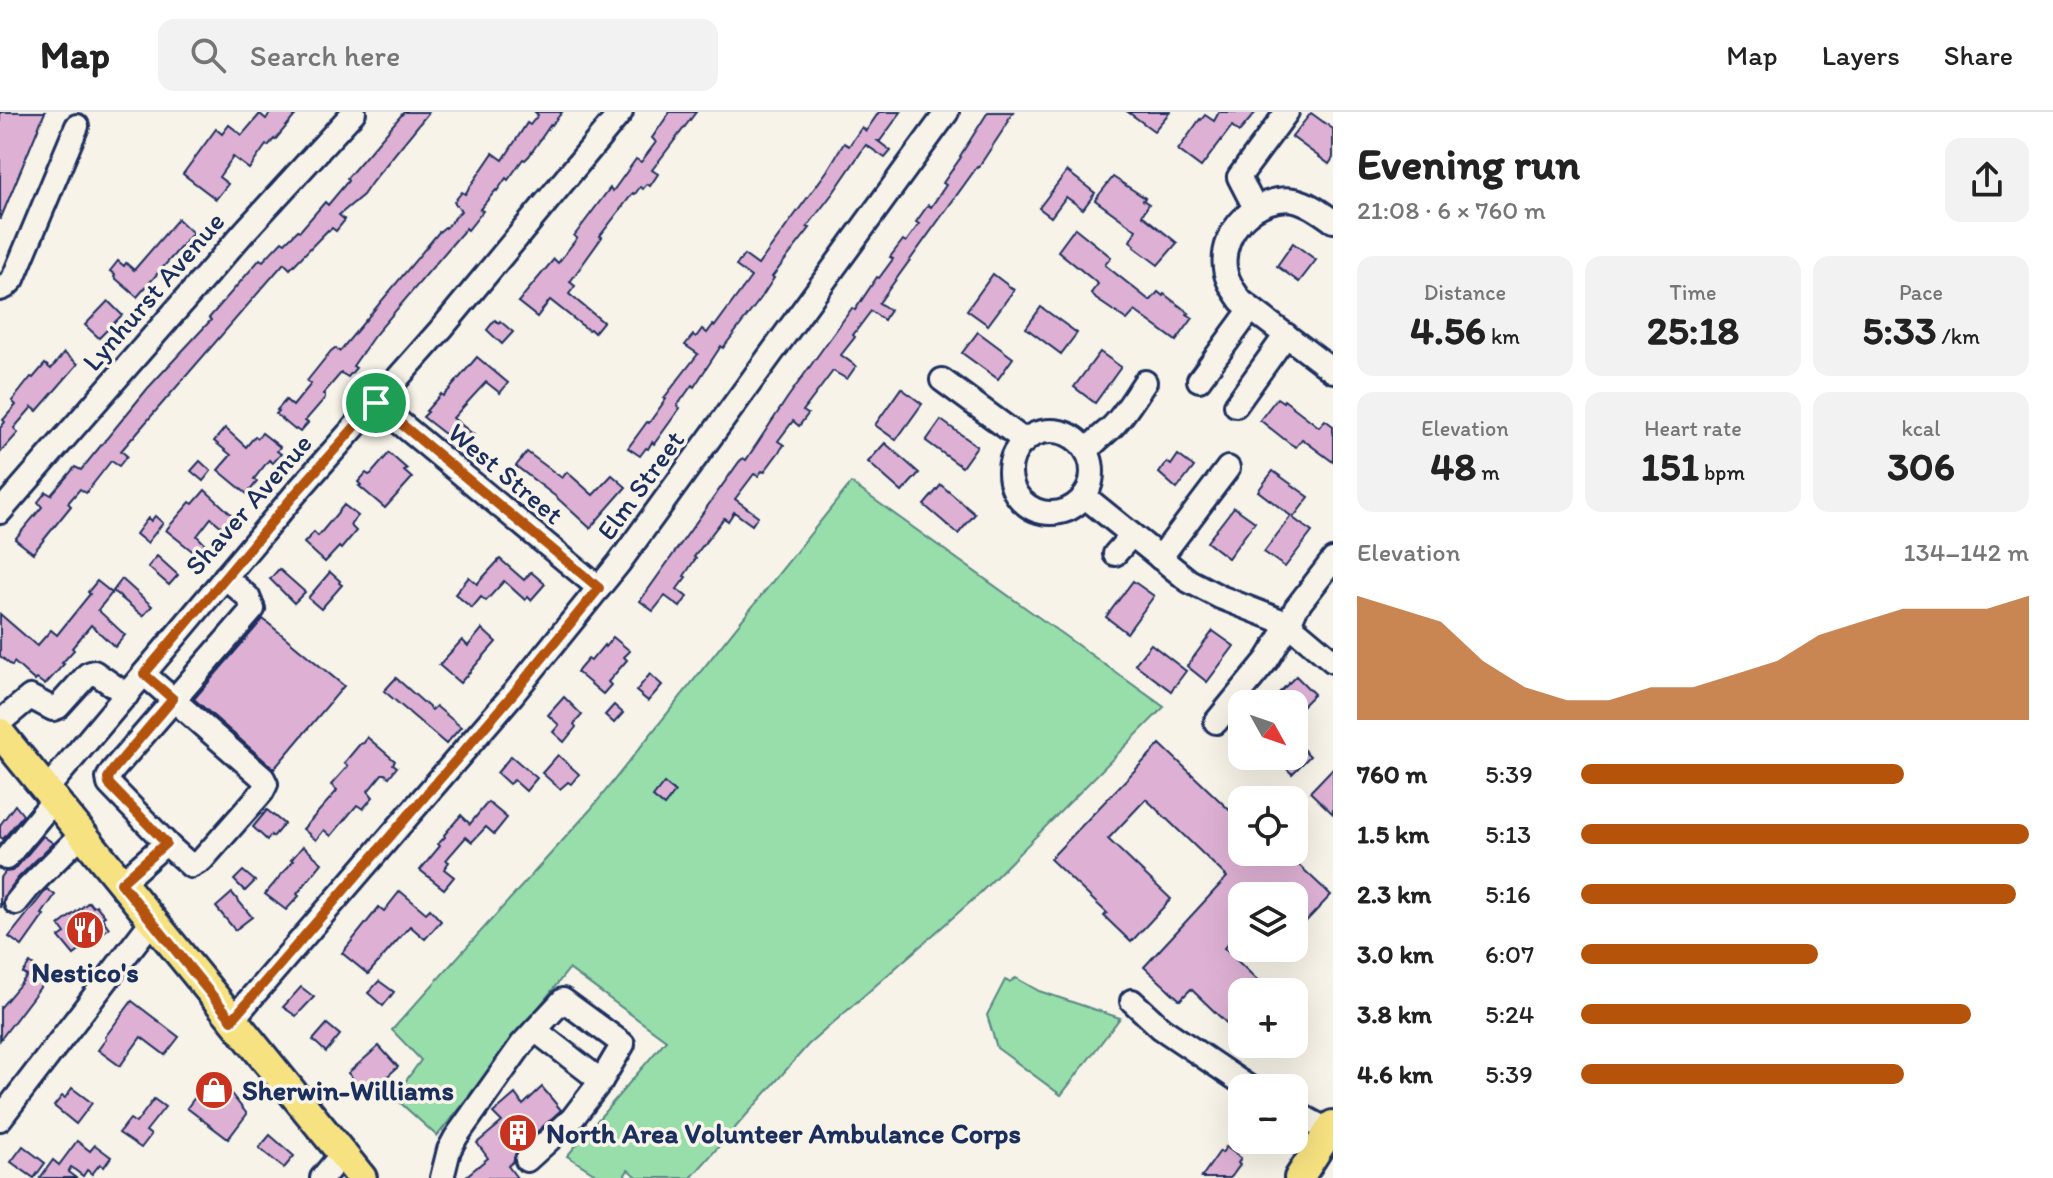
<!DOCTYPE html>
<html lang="en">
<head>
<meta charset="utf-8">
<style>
  body { margin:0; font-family:Itim,sans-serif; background:#f2f2f2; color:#222; height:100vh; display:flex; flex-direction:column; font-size:30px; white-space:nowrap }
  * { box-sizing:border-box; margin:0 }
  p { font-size:26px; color:#767676 }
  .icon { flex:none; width:44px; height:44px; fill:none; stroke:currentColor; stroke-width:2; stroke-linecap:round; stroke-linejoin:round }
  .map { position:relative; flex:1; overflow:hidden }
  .side { display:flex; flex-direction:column; background:#fff; width:720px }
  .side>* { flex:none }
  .needle { width:52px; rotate:130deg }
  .fabs { position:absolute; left:1228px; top:578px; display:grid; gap:16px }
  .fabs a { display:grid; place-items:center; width:80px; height:80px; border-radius:16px; background:#fff; box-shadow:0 8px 32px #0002; font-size:40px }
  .pin { position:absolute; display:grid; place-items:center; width:68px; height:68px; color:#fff; margin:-34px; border:4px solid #fff; border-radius:50%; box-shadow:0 2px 8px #0007 }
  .round { display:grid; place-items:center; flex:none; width:84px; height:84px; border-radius:16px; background:#f2f2f2 }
  .summary { display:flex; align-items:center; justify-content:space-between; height:136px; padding:0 24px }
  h1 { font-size:44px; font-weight:700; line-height:60px }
  .metrics { display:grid; grid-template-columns:repeat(3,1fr); gap:12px; height:136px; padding:8px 24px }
  .metrics div { display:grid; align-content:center; border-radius:16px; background:#f2f2f2; text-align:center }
  .metrics b { font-size:40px; font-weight:700 }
  .metrics small { font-size:22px; font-weight:400 }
  .metrics p { font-size:22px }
  .chart { height:224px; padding:16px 24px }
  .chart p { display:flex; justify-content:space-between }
  .chart svg { width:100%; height:144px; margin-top:8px; fill:#b45309; opacity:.7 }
  ul { padding:0 24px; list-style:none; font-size:26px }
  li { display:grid; grid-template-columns:128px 96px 1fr; align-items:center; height:60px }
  li i { height:20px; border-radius:10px; background:#b45309 }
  header { display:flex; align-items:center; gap:48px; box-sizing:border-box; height:112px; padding:0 40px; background:#fff; border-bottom:2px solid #e0e0e0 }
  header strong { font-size:38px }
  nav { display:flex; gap:44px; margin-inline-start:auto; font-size:28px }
  .search { width:560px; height:72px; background:#f2f2f2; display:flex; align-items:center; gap:20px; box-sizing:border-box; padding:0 28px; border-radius:16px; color:#767676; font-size:30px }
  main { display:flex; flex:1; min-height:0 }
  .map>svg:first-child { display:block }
</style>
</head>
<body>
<header>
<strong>Map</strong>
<div class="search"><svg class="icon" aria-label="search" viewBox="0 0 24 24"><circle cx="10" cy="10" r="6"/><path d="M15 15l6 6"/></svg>Search here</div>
<nav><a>Map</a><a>Layers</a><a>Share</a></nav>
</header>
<main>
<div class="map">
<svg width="1333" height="1066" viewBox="0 0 1333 1066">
  <rect width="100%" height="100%" fill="#f7f3e8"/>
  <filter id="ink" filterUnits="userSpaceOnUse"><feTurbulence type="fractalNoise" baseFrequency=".0125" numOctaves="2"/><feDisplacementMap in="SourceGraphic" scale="16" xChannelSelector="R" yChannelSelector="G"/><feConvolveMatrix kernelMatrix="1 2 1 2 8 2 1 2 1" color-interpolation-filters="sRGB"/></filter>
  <g filter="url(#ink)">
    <g fill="#97deab" stroke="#598684" stroke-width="2">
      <polygon points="851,371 1164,595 976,785 808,933 691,1066 639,1066 628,1058 623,1066 602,1066 567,1044 666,928 569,857 437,1024 394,985 421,948 392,918 591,697"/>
      <polygon points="1016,866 1039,879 1120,906 1061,983 997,936 987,903 1005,868 1009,870"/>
    </g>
    <g fill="#deb1d4" stroke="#1b2f5e" stroke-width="2">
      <polygon points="0,0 45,0 0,108"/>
      <polygon points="271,0 298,0 275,28 274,27 268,34 266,33 249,57 233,45 219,65 228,72 216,87 183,62 216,17 222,22 229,13 242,23 260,2 266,7"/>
      <polygon points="404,0 429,0 372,70 363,83 339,103 345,108 336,119 332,116 329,119 328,118 290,157 284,151 121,339 127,344 119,354 111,349 86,381 80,377 68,391 71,394 33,441 15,427 42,395 38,390 46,380 51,383 75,355 81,358 148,276 211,208 209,206 260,147 263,149 282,129 285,131 298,118 300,119 325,90 328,93 348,69 347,66"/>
      <polygon points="535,0 562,0 552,13 551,12 529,44 525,48 523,47 508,68 506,66 497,79 496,78 480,97 483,99 468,118 466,116 374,224 353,254 356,256 348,265 341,261 323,282 325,283 325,286 305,309 308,311 300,320 296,317 295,318 276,302 279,299 277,298 286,288 293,294 311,272 307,269 331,239 335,236 340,239 439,120 445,115 446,116 461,99 454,90 462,80 465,82 493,41 503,48 527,11 530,13 538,3"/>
      <polygon points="670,0 696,0 652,58 658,62 650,74 647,72 643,77 640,75 635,82 633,81 600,124 602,125 570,170 575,174 569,182 603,210 594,221 590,217 588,218 550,188 537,205 518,190 554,147 558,151 577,126 574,124 610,76 613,79 636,47 641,50 656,30 652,26"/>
      <polygon points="879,0 901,0 880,29 878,29 891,39 885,46 866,33 833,81 807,115 810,116 772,165 774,166 761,186 723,236 721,234 694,275 692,273 677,294 680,296 654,332 652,330 648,337 646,336 640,344 628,336 647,310 649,311 666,287 664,286 698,242 685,233 693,223 696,225 702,217 707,221 713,213 715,214 751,165 736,154 744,143 758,153 827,59 844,31 849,34 862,15 866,19"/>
      <polygon points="988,0 1013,0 1008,8 1009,9 978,56 977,55 879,191 890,198 884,208 871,199 853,223 855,225 841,243 856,254 847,267 833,259 803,299 808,302 799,314 793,309 778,329 784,333 764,360 762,359 758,364 754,362 735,387 758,404 752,413 734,400 728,409 724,406 694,445 696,446 684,464 686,465 677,477 687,485 680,495 665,484 653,499 640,489 739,350 743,346 746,348 788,285 852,196 855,198 877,165 879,166 893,147 890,145 903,128 906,130 919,112 916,110 928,93 931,95 946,73 943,71 961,45 960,44"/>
      <polygon points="1128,0 1170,0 1154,19"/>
      <polygon points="1219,0 1256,0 1239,20 1232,14 1201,55 1178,38 1200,7 1201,8 1205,3 1214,9"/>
      <polygon points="1311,1 1333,17 1333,46 1329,52 1292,25"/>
      <polygon points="1067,59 1095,81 1083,97 1066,85 1051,105 1039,96"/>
      <polygon points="1113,65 1145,86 1143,88 1149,92 1142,103 1177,131 1158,153 1134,135 1135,133 1130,129 1136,118 1095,88"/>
      <polygon points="178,107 193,121 137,185 114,165 115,163 110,159 118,149 124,154 126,151 134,158"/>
      <polygon points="1075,116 1111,145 1105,153 1149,188 1151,188 1158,180 1163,184 1164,182 1189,201 1187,202 1193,206 1176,229 1135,199 1127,208 1096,187 1091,181 1098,172 1058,139"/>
      <polygon points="1293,131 1316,148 1299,170 1277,154"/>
      <polygon points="993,162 1014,178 988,213 967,198"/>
      <polygon points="108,189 122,203 99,226 85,213"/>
      <polygon points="1041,195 1077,221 1061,242 1026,216"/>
      <polygon points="495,208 499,211 500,209 513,220 502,232 487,218"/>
      <polygon points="978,220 1013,246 998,267 962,241"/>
      <polygon points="1100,240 1121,255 1095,291 1074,275"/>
      <polygon points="64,241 78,252 37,299 32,295 14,316 18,321 0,341 0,316 5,310 3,308 16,293 12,289 31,265 33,266 45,252 51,257"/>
      <polygon points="477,245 508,271 500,281 486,270 453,306 474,323 463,336 423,305 428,300 426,299 441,282 443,284 449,278"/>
      <polygon points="901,276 922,292 896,328 875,313"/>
      <polygon points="1277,286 1283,290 1284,288 1319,315 1325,308 1333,314 1333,350 1302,327 1296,335 1289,331 1260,308"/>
      <polygon points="941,308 977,334 962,355 926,329"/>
      <polygon points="225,316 246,335 255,324 258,326 262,321 280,335 277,339 281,342 273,351 269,348 254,367 257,370 247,382 218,358 231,343 214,329"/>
      <polygon points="885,331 919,361 902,380 868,350"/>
      <polygon points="527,340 562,366 567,360 593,383 612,363 626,375 590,416 555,384 516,354"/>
      <polygon points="389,341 407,357 404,359 412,366 385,396 359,374 361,373 358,370 366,361 369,363 371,362"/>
      <polygon points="1178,343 1194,355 1177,377 1159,361 1167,350 1171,353"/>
      <polygon points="200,349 211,359 203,369 191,359"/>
      <polygon points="1273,359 1309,385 1293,406 1312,420 1285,455 1264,440 1291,404 1258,379"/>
      <polygon points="941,373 975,402 958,422 924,393"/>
      <polygon points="205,378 232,403 222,415 211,406 197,424 205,432 196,442 166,418 190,390 193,392"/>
      <polygon points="344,393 358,404 350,413 356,419 341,437 339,435 325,450 304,431 314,420 318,424 319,423"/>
      <polygon points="1234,395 1255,410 1228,446 1207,430"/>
      <polygon points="155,404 163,411 147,431 136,422 148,406 151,409"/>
      <polygon points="157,444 178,463 169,473 148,455"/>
      <polygon points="500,447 524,468 531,460 545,472 531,488 528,485 525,488 504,469 486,489 481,485 472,496 455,482 469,465 477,472"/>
      <polygon points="279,457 305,480 294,491 270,467"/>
      <polygon points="330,460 340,469 339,471 342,473 321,497 308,486"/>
      <polygon points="122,467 152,494 143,504 113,479"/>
      <polygon points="97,469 112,481 98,498 125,523 115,535 91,513 72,536 74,538 62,551 64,552 45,573 37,567 35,569 14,550 12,554 0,544 0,502 37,534 51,518 57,523 90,482 88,480"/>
      <polygon points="1133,469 1154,484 1127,521 1106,505"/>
      <polygon points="263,507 344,574 274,657 194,587"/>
      <polygon points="482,517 496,530 460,571 439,553 462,528 468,534"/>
      <polygon points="1213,519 1234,534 1207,570 1187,554"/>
      <polygon points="613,525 630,539 624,545 627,548 608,570 611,573 603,582 577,560 588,547 591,549 604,533 605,535"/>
      <polygon points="1151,532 1186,559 1171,579 1135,552"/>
      <polygon points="650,562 662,573 648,589 636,579"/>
      <polygon points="1296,564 1314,582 1294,602 1294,592 1268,592"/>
      <polygon points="396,566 432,598 436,594 461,615 446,632 384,579"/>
      <polygon points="564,585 582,603 574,612 576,615 564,630 553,620 559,613 548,603"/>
      <polygon points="614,593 623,601 614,611 605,603"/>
      <polygon points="367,625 395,649 393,652 397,655 389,665 385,662 382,662 368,679 373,685 363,697 357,693 331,724 324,718 316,728 303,717 336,680 337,678 331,673 348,654 344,651 360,632 364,631"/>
      <polygon points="1294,628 1310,644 1292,662 1274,644 1294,644"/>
      <polygon points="1160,632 1242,710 1242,740 1285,740 1331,783 1294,822 1294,784 1242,784 1242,817 1224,836 1270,880 1242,880 1242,926 1191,877 1180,888 1144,855 1227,765 1146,687 1108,727 1171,787 1131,830 1104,804 1107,801 1050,747"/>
      <polygon points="558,643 579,662 571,672 568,670 560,677 542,661"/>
      <polygon points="511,644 537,666 526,679 514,668 509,672 497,661"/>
      <polygon points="1333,656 1333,702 1310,680"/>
      <polygon points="664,671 675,680 664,694 653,685"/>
      <polygon points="488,690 507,706 494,722 486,715 472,730 466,725 446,748 449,750 444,757 454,765 444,777 420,758 440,734 438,732 445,725 444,723 461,703 470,712"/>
      <polygon points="15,693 23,703 3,727 0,725 0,713"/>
      <polygon points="267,698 284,712 273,725 271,723 267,728 253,715"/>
      <polygon points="43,724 53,731 18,766 5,783 0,796 0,767 5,760 12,759 17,755"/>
      <polygon points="303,734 322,751 297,782 299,784 286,798 265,782 293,749 291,748"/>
      <polygon points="243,759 255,769 245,779 234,768"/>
      <polygon points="47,777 55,783 42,802 44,803 22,834 9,825"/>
      <polygon points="400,779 426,801 430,797 441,809 425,827 410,814 368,862 342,841 379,795 384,799"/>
      <polygon points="232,781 252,805 235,818 216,795"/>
      <polygon points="89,790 93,795 96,793 105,804 102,806 109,816 74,843 59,825 65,821 59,813"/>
      <polygon points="30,851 48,865 0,928 0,896 27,864 23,861"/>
      <polygon points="379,869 394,880 383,894 368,881"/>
      <polygon points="301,875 314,885 296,904 283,895"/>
      <polygon points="132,889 179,925 165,943 141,925 120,954 98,938 106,927 105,925"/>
      <polygon points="327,912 340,923 326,940 313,928"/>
      <polygon points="379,934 398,955 367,982 348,961"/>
      <polygon points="214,960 247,1002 228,1027 187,996"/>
      <polygon points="542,975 561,998 517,1038 513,1050 508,1054 517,1066 464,1066 488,1046 477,1031 502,1010 493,1001 515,982 523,993"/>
      <polygon points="72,976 92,991 76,1012 54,994 62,984 65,986"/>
      <polygon points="154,987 165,995 146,1019 151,1023 141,1036 119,1021 130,1007 136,1011"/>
      <polygon points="270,1023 294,1044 284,1056 259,1036"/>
      <polygon points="77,1029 90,1039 95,1033 111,1045 104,1055 100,1052 92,1062 87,1058 83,1064 71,1055 68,1060 76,1066 40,1066 53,1048 59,1053"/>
      <polygon points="23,1034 45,1051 34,1066 11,1050"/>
      <polygon points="1226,1035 1241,1046 1238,1051 1240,1053 1232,1064 1230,1066 1201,1066 1220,1039 1222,1041"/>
    </g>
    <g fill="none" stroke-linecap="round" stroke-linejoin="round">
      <defs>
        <g id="minor">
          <polyline points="1255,96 1239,65 1287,0"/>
          <path d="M1333,109C1322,101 1309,91 1295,88C1258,82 1220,118 1225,156C1226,168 1234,179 1241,189L1333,259"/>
          <polyline points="0,177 5,175 13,167 77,14"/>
          <polyline points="942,268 1025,329"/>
          <polyline points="1199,268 1251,197"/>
          <polyline points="376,291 599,476"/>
          <polyline points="1236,293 1286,223"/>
          <circle cx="1051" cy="360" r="41"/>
          <path d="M1087,339C1094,330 1102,324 1110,317C1124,304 1134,286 1145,270"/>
          <polyline points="1084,384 1189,469 1220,485 1289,512 1333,549"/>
          <polyline points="0,400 245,119 354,0"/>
          <polyline points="1115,442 1132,423"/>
          <polyline points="1160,446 1228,356"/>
          <polyline points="144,562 263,666 266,672 262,680 202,748 191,754 171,736 109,672 108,666 113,658 253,497 248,485 225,465"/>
          <polyline points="0,610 30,585 53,597 58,595 88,562 94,560 127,583"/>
          <polyline points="1216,610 1267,548 1289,512 1296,496 1333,448"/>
          <polyline points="46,678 296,381 442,216 621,0"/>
          <polyline points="6,746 54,688"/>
          <polyline points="121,771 166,731"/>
          <polyline points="16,791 29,775 82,722"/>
          <polyline points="1132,889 1161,916 1250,976"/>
          <polyline points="232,908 513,582 619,451 947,0"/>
          <polyline points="535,918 601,969"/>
          <polyline points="1294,1000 1329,1019"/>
          <polyline points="0,1007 152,809"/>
          <polyline points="322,1066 342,1042"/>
          <polyline points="442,1066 449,1038 456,1025 522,932 563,888 623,932 601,969 572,1007 527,1048"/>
        </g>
        <g id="major">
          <polyline points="0,621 362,1066"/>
          <polyline points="1299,1066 1333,1013"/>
        </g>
      </defs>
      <use href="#minor" stroke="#1b2f5e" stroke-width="28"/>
      <use href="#major" stroke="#1b2f5e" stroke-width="34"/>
      <use href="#minor" stroke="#f7f3e8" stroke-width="22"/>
      <use href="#major" stroke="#f7e281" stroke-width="28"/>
    </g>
  </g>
  <g fill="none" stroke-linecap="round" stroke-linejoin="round" filter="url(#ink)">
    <defs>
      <polygon id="route" points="376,291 599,476 513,582 232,908 121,771 166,731 109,672 108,666 113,658 173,587 144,562 296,381"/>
    </defs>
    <use href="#route" stroke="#fff" stroke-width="16"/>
    <use href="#route" stroke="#b45309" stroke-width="10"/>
  </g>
  <defs>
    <symbol id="restaurant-disc" viewBox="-11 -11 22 22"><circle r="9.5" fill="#c8321e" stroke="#f7f3e8"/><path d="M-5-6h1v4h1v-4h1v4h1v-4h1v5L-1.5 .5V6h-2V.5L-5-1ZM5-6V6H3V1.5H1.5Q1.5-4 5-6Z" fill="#fff"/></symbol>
    <symbol id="shop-disc" viewBox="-11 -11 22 22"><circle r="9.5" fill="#c8321e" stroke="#f7f3e8"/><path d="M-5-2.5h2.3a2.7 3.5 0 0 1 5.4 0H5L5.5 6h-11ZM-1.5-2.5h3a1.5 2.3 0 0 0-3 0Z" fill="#fff"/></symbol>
    <symbol id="building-disc" viewBox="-11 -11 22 22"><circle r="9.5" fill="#c8321e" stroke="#f7f3e8"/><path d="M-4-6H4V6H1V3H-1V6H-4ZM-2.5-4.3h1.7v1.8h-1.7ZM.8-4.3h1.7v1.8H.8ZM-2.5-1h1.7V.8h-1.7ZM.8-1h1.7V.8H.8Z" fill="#fff"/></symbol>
  </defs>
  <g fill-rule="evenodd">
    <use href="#restaurant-disc" x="63" y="796" width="44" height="44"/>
    <use href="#shop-disc" x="192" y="956" width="44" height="44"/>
    <use href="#building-disc" x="496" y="999" width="44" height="44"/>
  </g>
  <g text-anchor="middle" stroke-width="7" stroke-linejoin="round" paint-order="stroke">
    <g font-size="28" fill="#1b2f5e" stroke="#f7f3e8">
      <text transform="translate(153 179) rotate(-49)" y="10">Lynhurst Avenue</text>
      <text transform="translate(506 361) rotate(40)" y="10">West Street</text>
      <text transform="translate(640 373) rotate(-54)" y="10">Elm Street</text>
      <text transform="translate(248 392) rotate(-49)" y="10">Shaver Avenue</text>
    </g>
    <g font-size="28" font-weight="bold" fill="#1b2f5e" stroke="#f7f3e8" text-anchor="start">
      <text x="85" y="870" text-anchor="middle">Nestico's</text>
      <text x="242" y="988">Sherwin-Williams</text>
      <text x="546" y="1031">North Area Volunteer Ambulance Corps</text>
    </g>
  </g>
</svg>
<div class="fabs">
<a><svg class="needle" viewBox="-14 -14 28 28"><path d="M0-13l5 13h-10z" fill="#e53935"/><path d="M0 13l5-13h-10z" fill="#767676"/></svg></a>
<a><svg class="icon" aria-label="locate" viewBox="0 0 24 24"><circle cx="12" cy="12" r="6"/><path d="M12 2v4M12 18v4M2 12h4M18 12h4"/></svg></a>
<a><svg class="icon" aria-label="layers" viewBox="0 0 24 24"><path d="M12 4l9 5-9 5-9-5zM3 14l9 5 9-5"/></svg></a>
<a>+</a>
<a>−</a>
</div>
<div class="pin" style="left:376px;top:291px;background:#1e9e55"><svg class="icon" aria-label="arrive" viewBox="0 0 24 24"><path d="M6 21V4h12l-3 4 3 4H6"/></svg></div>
</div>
<section class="side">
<div class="summary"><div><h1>Evening run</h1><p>21:08 · 6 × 760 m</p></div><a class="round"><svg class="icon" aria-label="share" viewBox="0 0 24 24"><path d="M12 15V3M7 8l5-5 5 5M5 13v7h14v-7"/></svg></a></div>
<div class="metrics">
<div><p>Distance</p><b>4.56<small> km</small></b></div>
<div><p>Time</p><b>25:18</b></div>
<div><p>Pace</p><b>5:33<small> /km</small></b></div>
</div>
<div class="metrics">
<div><p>Elevation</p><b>48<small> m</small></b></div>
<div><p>Heart rate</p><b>151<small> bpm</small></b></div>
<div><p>kcal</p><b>306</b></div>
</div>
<div class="chart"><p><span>Elevation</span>134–142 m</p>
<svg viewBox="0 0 160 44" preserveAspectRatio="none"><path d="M0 44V6L10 10L20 14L30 26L40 34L50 38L60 38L70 34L80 34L90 30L100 26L110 18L120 14L130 10L140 10L150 10L160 6V44z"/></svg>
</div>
<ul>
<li><b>760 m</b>5:39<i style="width:72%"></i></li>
<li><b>1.5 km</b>5:13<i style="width:100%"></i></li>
<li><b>2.3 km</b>5:16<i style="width:97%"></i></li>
<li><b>3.0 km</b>6:07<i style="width:53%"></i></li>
<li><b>3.8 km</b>5:24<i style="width:87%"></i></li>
<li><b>4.6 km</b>5:39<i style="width:72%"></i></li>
</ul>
</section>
</main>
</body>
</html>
